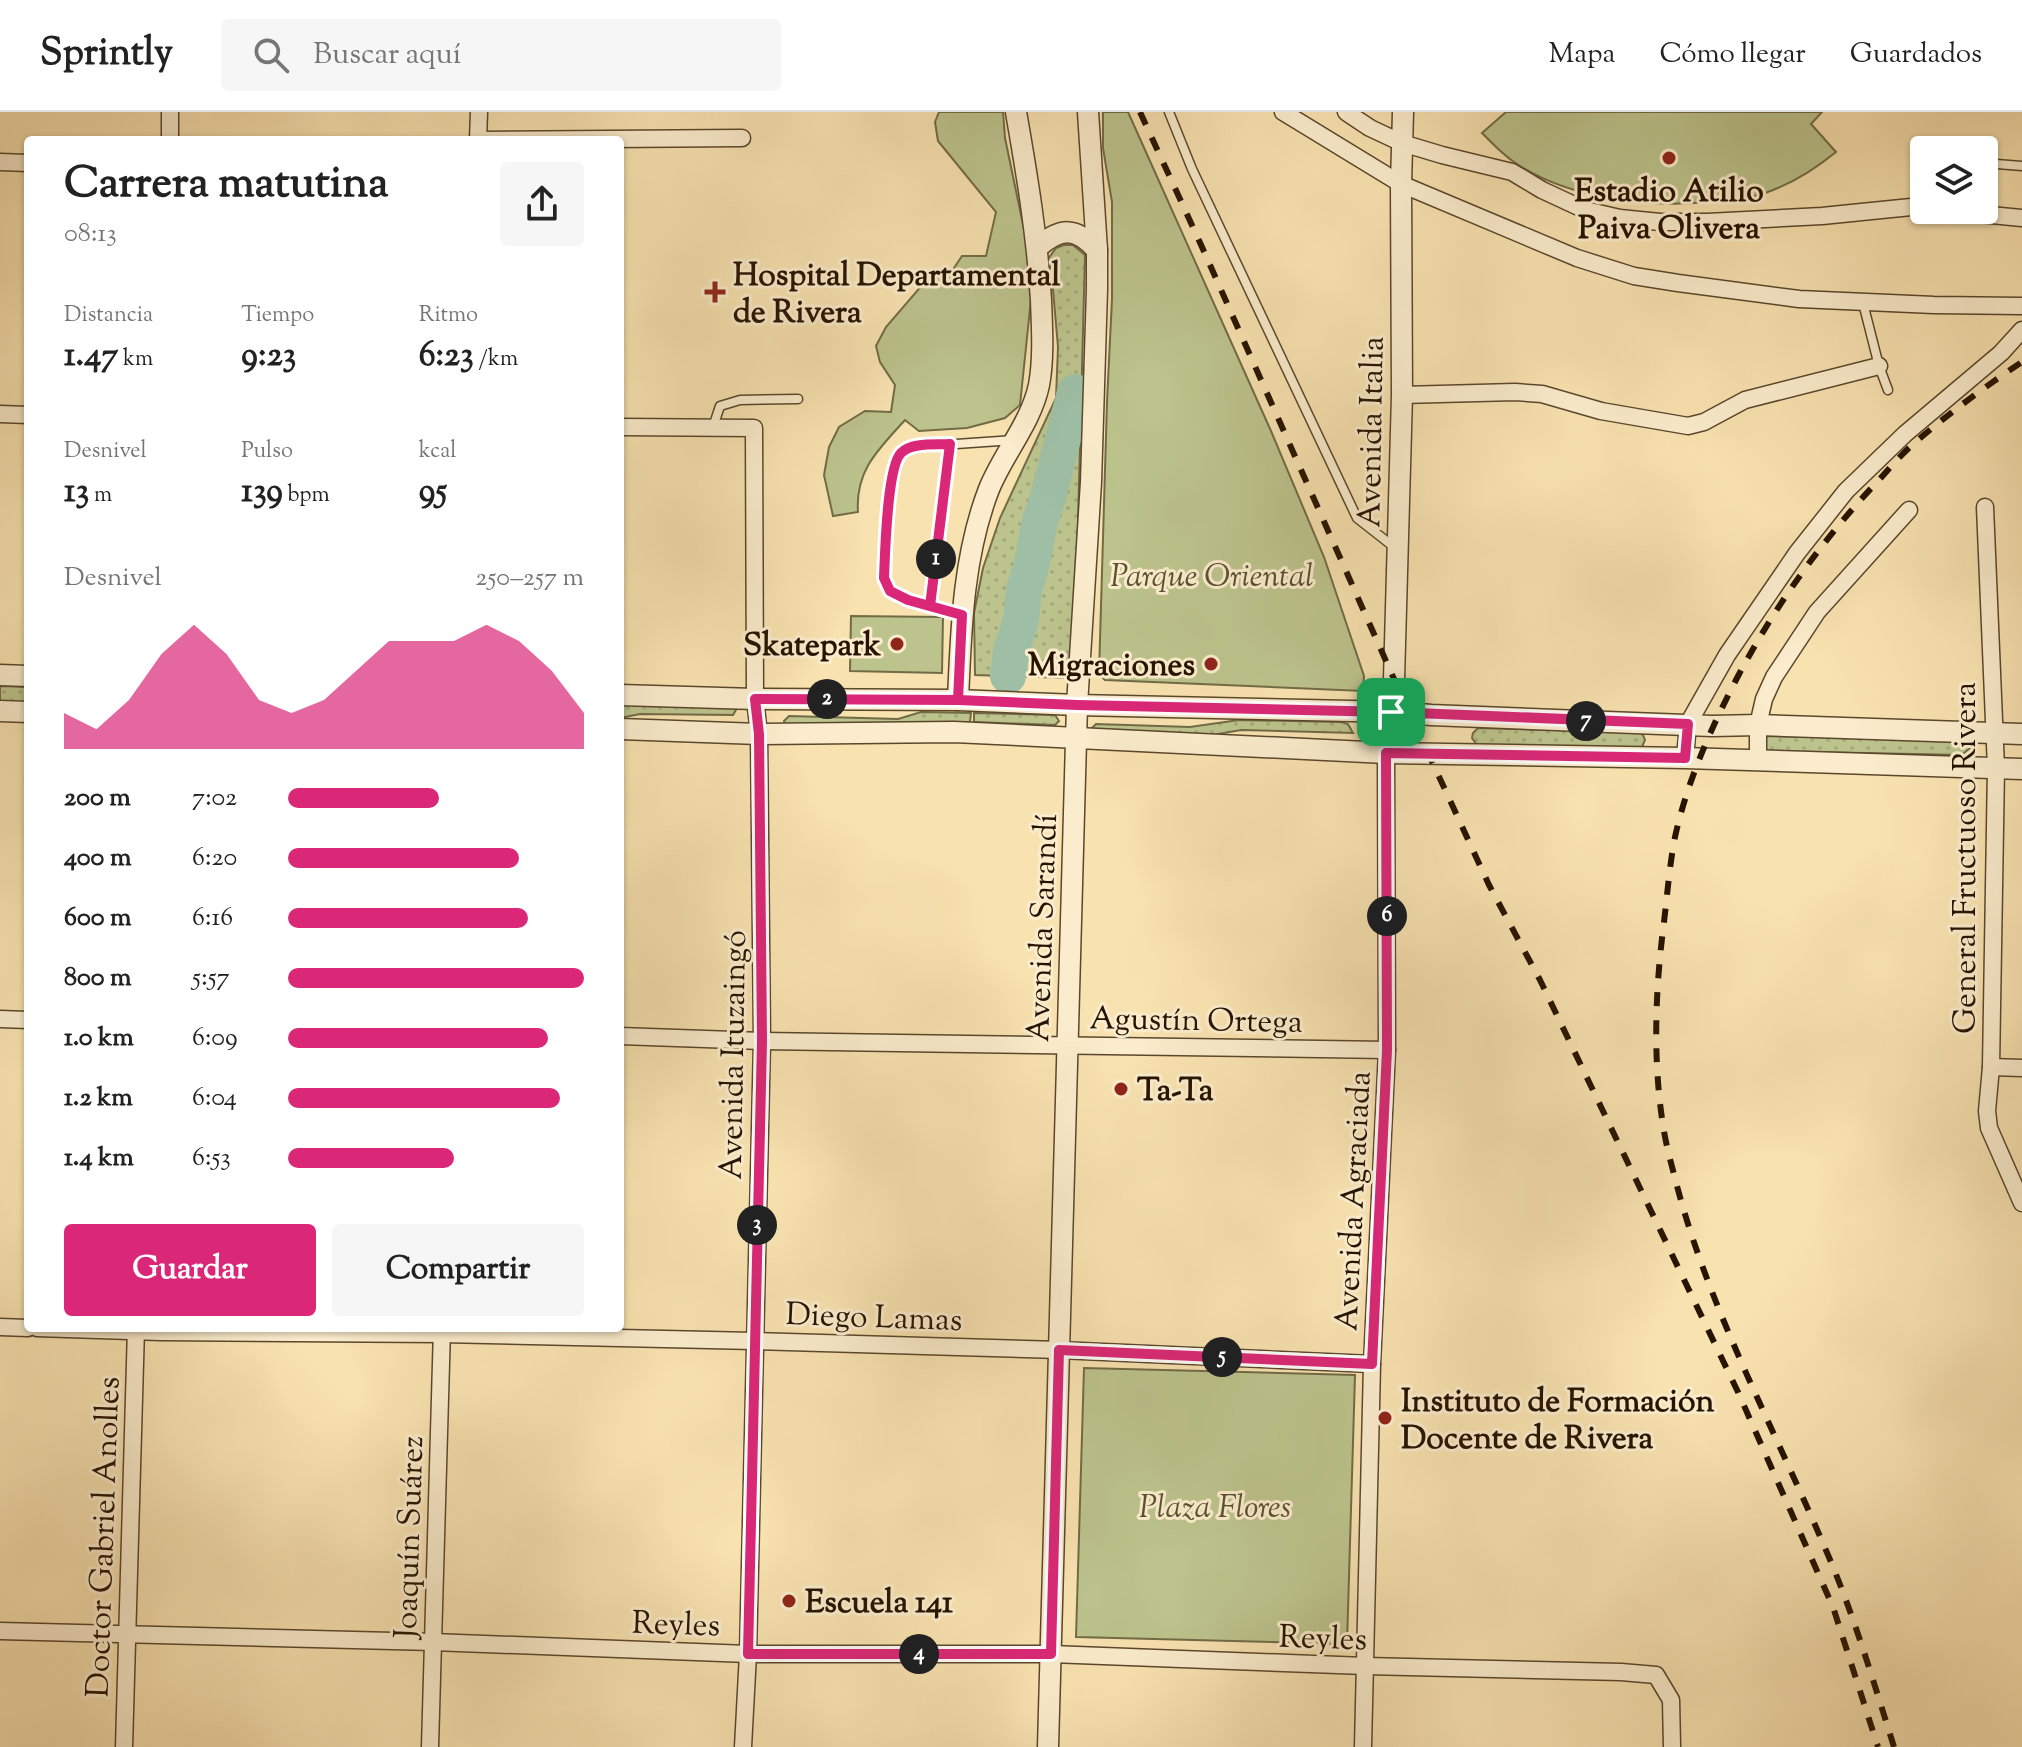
<!DOCTYPE html>
<html lang="es">
<head>
<meta charset="utf-8">
<style>
  body { margin:0; font-family:"Sorts Mill Goudy",serif; background:#f6f6f6; color:#222; height:100vh; display:flex; flex-direction:column; font-size:30px; white-space:nowrap }
  * { box-sizing:border-box; margin:0 }
  p { font-size:26px; color:#767676 }
  .icon { flex:none; width:44px; height:44px; fill:none; stroke:currentColor; stroke-width:2; stroke-linecap:round; stroke-linejoin:round }
  .map { position:relative; flex:1; overflow:hidden }
  .side { position:absolute; left:24px; top:24px; width:600px; height:1196px; display:flex; flex-direction:column; background:#fff; border-radius:8px; box-shadow:0 2px 6px #0004 }
  .side>* { flex:none }
  .tools { position:absolute; left:1910px; top:24px; display:grid; gap:16px }
  .tools a { display:grid; place-items:center; width:88px; height:88px; border-radius:8px; background:#fff; box-shadow:0 2px 6px #0004; font-size:40px }
  .pin { position:absolute; display:grid; place-items:center; width:68px; height:68px; color:#fff; margin:-34px; border-radius:16px; box-shadow:0 4px 12px #0006 }
  .km { position:absolute; width:40px; height:40px; margin:-20px; border-radius:50%; background:#222; color:#fff; font-size:22px; line-height:40px; text-align:center }
  .round { display:grid; place-items:center; flex:none; width:84px; height:84px; border-radius:8px; background:#f6f6f6 }
  .headline { display:flex; align-items:center; justify-content:space-between; height:136px; padding:0 40px }
  h1 { font-size:44px; font-weight:700; line-height:60px }
  .metrics { display:grid; grid-template-columns:repeat(3,1fr); gap:12px; height:136px; padding:8px 40px }
  .metrics div { display:grid; align-content:center }
  .metrics b { font-size:34px; font-weight:700 }
  .metrics small { font-size:22px; font-weight:400 }
  .metrics p { font-size:22px }
  .chart { height:224px; padding:16px 40px }
  .chart p { display:flex; justify-content:space-between }
  .chart svg { width:100%; height:144px; margin-top:8px; fill:#db2777; opacity:.7 }
  .primary-button { display:flex; gap:16px; margin-top:auto; padding:16px 40px }
  .primary-button a { flex:1; height:92px; border-radius:8px; background:#db2777; color:#fff; font-size:32px; font-weight:700; line-height:92px; text-align:center }
  .primary-button a+a { background:#f6f6f6; color:#222 }
  ul { padding:0 40px; list-style:none; font-size:26px }
  li { display:grid; grid-template-columns:128px 96px 1fr; align-items:center; height:60px }
  li i { height:20px; border-radius:10px; background:#db2777 }
  header { display:flex; align-items:center; gap:48px; box-sizing:border-box; height:112px; padding:0 40px; background:#fff; border-bottom:2px solid #e0e0e0 }
  header strong { font-size:38px }
  nav { display:flex; gap:44px; margin-inline-start:auto; font-size:28px }
  .search { width:560px; height:72px; background:#f6f6f6; display:flex; align-items:center; gap:20px; box-sizing:border-box; padding:0 28px; border-radius:8px; color:#767676; font-size:30px }
  .map>svg:first-child { display:block }
</style>
</head>
<body>
<header>
<strong>Sprintly</strong>
<div class="search"><svg class="icon" aria-label="search" viewBox="0 0 24 24"><circle cx="10" cy="10" r="6"/><path d="M15 15l6 6"/></svg>Buscar aquí</div>
<nav><a>Mapa</a><a>Cómo llegar</a><a>Guardados</a></nav>
</header>
<div class="map">
<svg width="2022" height="1635" viewBox="0 0 2022 1635">
  <defs>
    <pattern id="grass-dots" width="8" height="8" patternUnits="userSpaceOnUse" patternTransform="scale(2)"><rect width="8" height="8" fill="#bcc38c"/><path d="M2 2h.1M6 6h.1" fill="none" stroke="#a1a777" stroke-width="1.8" stroke-linecap="round"/></pattern>
  </defs>
  <rect width="100%" height="100%" fill="#f8e2b0"/>
  <filter id="stains"><feTurbulence type="fractalNoise" baseFrequency=".0025" numOctaves="4"/><feColorMatrix values="0 0 0 0 .2 0 0 0 0 .09 0 0 0 0 .02 0 0 0 .5 -.17"/></filter>
  <radialGradient id="worn" r=".72"><stop offset=".6" stop-color="#630" stop-opacity="0"/><stop offset="1" stop-color="#630" stop-opacity=".3"/></radialGradient>
  <g fill="url(#grass-dots)" stroke="#716b46" stroke-width="2">
    <polygon points="1064,133 1073,133 1085,143 1075,524 1066,566 975,563 974,501 983,456 1000,406 1056,286 1058,235 1051,155 1048,147 1056,136"/>
    <polygon points="0,574 28,575 28,592 0,591"/>
    <polygon points="620,592 733,595 736,598 733,603 640,602 620,606"/>
    <polygon points="921,600 971,601 970,610 929,610 901,616 785,612 784,609 789,604 898,607"/>
    <polygon points="974,601 1055,603 1059,609 1055,613 974,610"/>
    <polygon points="1239,608 1341,610 1348,612 1353,621 1241,618 1201,625 1091,617 1096,612 1190,615"/>
    <polygon points="1478,616 1638,620 1643,623 1645,628 1642,635 1637,637 1477,633 1472,626 1473,621"/>
    <polygon points="1763,624 1964,628 1968,631 1970,636 1962,643 1764,639"/>
  </g>
  <g fill="#bcc38c" stroke="#716b46" stroke-width="2">
    <path d="M939,0H1003L1005,26L1026,127L1031,187L1020,293L1005,306L967,316L919,319L905,308C879,337 855,358 858,400L833,404L824,363L829,335L839,315L865,299L891,300L895,273L880,250L876,234L886,215L923,172L952,159L962,144H986L996,100L938,29L935,10Z"/>
    <polygon points="1103,0 1128,0 1271,319 1324,445 1364,564 1363,579 1105,568 1099,562 1107,290 1112,187 1112,90 1103,36"/>
    <path d="M1506,0H1822L1811,12L1836,40C1814,58 1790,73 1762,82C1745,87 1726,88 1708,90C1646,96 1566,86 1514,50C1502,42 1492,31 1482,21Z"/>
    <polygon points="851,504 943,505 942,561 850,559"/>
    <polygon points="1084,1256 1355,1263 1347,1532 1076,1525"/>
  </g>
  <g fill="none" stroke-linecap="round" stroke-linejoin="round">
    <polyline stroke="#9ebfa6" stroke-width="36" points="1008,564 1011,540 1021,508 1024,478 1032,451 1040,409 1048,385 1075,280"/>
    <defs>
      <g id="service">
        <polyline points="1169,0 1192,57 1357,406 1394,435"/>
        <polyline points="1984,51 2022,54"/>
        <polyline points="1912,95 1924,70"/>
        <polyline points="1863,191 1879,254 1888,278"/>
        <polyline points="713,315 720,294 740,288 798,287"/>
        <polyline points="930,494 950,332"/>
        <polyline points="960,503 908,488 890,479 884,466 892,359 900,342 913,335 1014,328"/>
      </g>
      <g id="minor">
        <polyline points="1283,0 1401,72 1577,146 1634,164 1678,171 1799,187 1934,193 2022,194"/>
        <polyline points="1346,0 1370,16 1402,31 1442,43 1512,60 1542,78 1585,98 1620,106 1660,110 1707,110 1822,104 1911,95 1924,97"/>
        <polyline points="170,28 170,0"/>
        <polyline points="478,28 479,0"/>
        <polyline points="479,28 742,26"/>
        <polyline points="0,50 28,51"/>
        <polyline points="1939,98 2022,106"/>
        <polyline points="1402,283 1515,280 1542,282 1601,299 1688,314 1704,310 1745,288 1879,254"/>
        <polyline points="0,302 28,303"/>
        <polyline points="620,315 754,316 755,587 759,622 762,929 748,1542 743,1635"/>
        <polyline points="1985,395 1996,656 1991,955 1987,999 1989,1016 2022,1091"/>
        <polyline points="1685,646 1688,612 1727,543 1797,441 1846,379 1905,322 2001,241 2022,218"/>
        <polyline points="1758,649 1758,613 1764,587 1774,565 1817,500 1909,398"/>
        <polyline points="0,907 28,908"/>
        <polyline points="620,924 762,929 1387,938"/>
        <polyline points="1991,955 2022,956"/>
        <polyline points="0,1215 28,1216"/>
        <polyline points="37,1216 161,1220 442,1222 754,1229 1059,1238 1372,1252"/>
        <polyline points="0,1519 433,1530 748,1542 1051,1542 1365,1554 1621,1560 1656,1563 1671,1588 1672,1635"/>
        <polyline points="124,1635 136,1216"/>
        <polyline points="430,1635 442,1216"/>
        <polyline points="1363,1635 1372,1252 1387,938 1386,641"/>
      </g>
      <g id="tertiary">
        <path d="M1038,135C1061,115 1076,115 1097,138"/>
        <polyline points="0,563 28,564"/>
        <polyline points="620,583 755,587 958,588 1077,593 1398,600 1431,603 1712,614 1758,613 2022,622"/>
        <path d="M958,588C961,517 963,444 989,377C1003,342 1031,311 1039,273C1044,246 1042,215 1041,188C1037,123 1027,63 1016,0"/>
        <polyline points="0,599 28,600"/>
        <polyline points="620,617 759,622 954,620 1386,641 1685,646 2022,657"/>
        <polyline points="1386,641 1394,567 1402,283 1401,72 1403,0"/>
        <polyline points="1048,1635 1077,593 1091,370 1097,177 1097,138 1088,0"/>
      </g>
    </defs>
    <use href="#service" stroke="#5a472c" stroke-width="11"/>
    <use href="#minor" stroke="#5a472c" stroke-width="19"/>
    <use href="#tertiary" stroke="#5a472c" stroke-width="23"/>
    <use href="#service" stroke="#faeccc" stroke-width="8"/>
    <use href="#minor" stroke="#faeccc" stroke-width="16"/>
    <use href="#tertiary" stroke="#faeccc" stroke-width="20"/>
    <g stroke="#261300" stroke-width="6" stroke-dasharray="14 14" stroke-linecap="butt">
      <polyline points="1140,0 1202,135 1394,567 1489,773 1540,868 1738,1280 1833,1495 1878,1635"/>
      <path d="M1894,1635C1873,1568 1853,1500 1825,1436C1775,1318 1710,1199 1677,1074C1672,1054 1666,1034 1663,1013C1653,950 1655,882 1663,818C1667,787 1669,756 1675,725C1687,670 1711,616 1737,566C1775,494 1822,428 1878,369C1888,358 1898,346 1910,335C1945,304 1983,276 2022,250"/>
    </g>
  </g>
  <g fill="none" stroke-linecap="round" stroke-linejoin="round">
    <defs>
      <path id="route" d="M1391,600L1077,593L958,588L962,503L930,494L950,332C935,333 912,330 901,341C887,355 885,443 884,466L890,479L908,488L962,503L958,588L755,587L759,622L762,929L748,1542H1051L1059,1238L1372,1252L1387,938L1386,641L1685,646L1688,612L1391,600"/>
    </defs>
    <use href="#route" stroke="#fff" stroke-width="16"/>
    <use href="#route" stroke="#db2777" stroke-width="10"/>
  </g>
  <g fill="#8f2418" stroke="#faeccc" stroke-width="3">
    <circle cx="1669" cy="46" r="8"/>
    <path d="M711 168h8v8h8v8h-8v8h-8v-8h-8v-8h8z"/>
    <circle cx="897" cy="532" r="8"/>
    <circle cx="1211" cy="552" r="8"/>
    <circle cx="1121" cy="977" r="8"/>
    <circle cx="1385" cy="1306" r="8"/>
    <circle cx="789" cy="1489" r="8"/>
  </g>
  <g text-anchor="middle" stroke-width="6" stroke-linejoin="round" paint-order="stroke">
    <g font-size="32" font-weight="bold" fill="#261300" stroke="#faeccc" text-anchor="start">
      <text x="1669" y="89" text-anchor="middle">Estadio Atilio<tspan x="1669" dy="37">Paiva Olivera</tspan></text>
      <text x="733" y="173">Hospital Departamental<tspan x="733" dy="37">de Rivera</tspan></text>
      <text x="881" y="543" text-anchor="end">Skatepark</text>
      <text x="1195" y="563" text-anchor="end">Migraciones</text>
      <text x="1137" y="988">Ta-Ta</text>
      <text x="1401" y="1299">Instituto de Formación<tspan x="1401" dy="37">Docente de Rivera</tspan></text>
      <text x="805" y="1500">Escuela 141</text>
    </g>
    <g font-size="32" fill="#261300" stroke="#faeccc">
      <text transform="translate(1370 320) rotate(-89)" y="11">Avenida Italia</text>
      <text transform="translate(1964 746) rotate(-90)" y="11">General Fructuoso Rivera</text>
      <text transform="translate(1041 816) rotate(-88)" y="11">Avenida Sarandí</text>
      <text transform="translate(1196 907) rotate(1)" y="11">Agustín Ortega</text>
      <text transform="translate(732 943) rotate(-89)" y="11">Avenida Ituzaingó</text>
      <text transform="translate(1352 1089) rotate(-87)" y="11">Avenida Agraciada</text>
      <text transform="translate(874 1204) rotate(2)" y="11">Diego Lamas</text>
      <text transform="translate(102 1425) rotate(-88)" y="11">Doctor Gabriel Anolles</text>
      <text transform="translate(408 1425) rotate(-88)" y="11">Joaquín Suárez</text>
      <text transform="translate(676 1511) rotate(2)" y="11">Reyles</text>
      <text transform="translate(1323 1525) rotate(2)" y="11">Reyles</text>
    </g>
    <g font-size="32" font-style="italic" fill="#5a5131" stroke="#faeccc">
      <text x="1212" y="474">Parque Oriental</text>
      <text x="1215" y="1405">Plaza Flores</text>
    </g>
  </g>
  <rect width="100%" height="100%" filter="url(#stains)"/>
  <rect width="100%" height="100%" fill="url(#worn)"/>
</svg>
<div class="tools">
<a><svg class="icon" aria-label="layers" viewBox="0 0 24 24"><path d="M12 4l9 5-9 5-9-5zM3 14l9 5 9-5"/></svg></a>
</div>
<div class="pin" style="left:1391px;top:600px;background:#1e9e55"><svg class="icon" aria-label="arrive" viewBox="0 0 24 24"><path d="M6 21V4h12l-3 4 3 4H6"/></svg></div>
<b class="km" style="left:936px;top:447px">1</b>
<b class="km" style="left:827px;top:587px">2</b>
<b class="km" style="left:757px;top:1113px">3</b>
<b class="km" style="left:919px;top:1542px">4</b>
<b class="km" style="left:1222px;top:1245px">5</b>
<b class="km" style="left:1387px;top:804px">6</b>
<b class="km" style="left:1586px;top:609px">7</b>
<section class="side">
<div class="headline"><div><h1>Carrera matutina</h1><p>08:13</p></div><a class="round"><svg class="icon" aria-label="share" viewBox="0 0 24 24"><path d="M12 15V3M7 8l5-5 5 5M5 13v7h14v-7"/></svg></a></div>
<div class="metrics">
<div><p>Distancia</p><b>1.47<small> km</small></b></div>
<div><p>Tiempo</p><b>9:23</b></div>
<div><p>Ritmo</p><b>6:23<small> /km</small></b></div>
</div>
<div class="metrics">
<div><p>Desnivel</p><b>13<small> m</small></b></div>
<div><p>Pulso</p><b>139<small> bpm</small></b></div>
<div><p>kcal</p><b>95</b></div>
</div>
<div class="chart"><p><span>Desnivel</span>250–257 m</p>
<svg viewBox="0 0 160 44" preserveAspectRatio="none"><path d="M0 44V33L10 38L20 29L30 15L40 6L50 15L60 29L70 33L80 29L90 20L100 11L110 11L120 11L130 6L140 11L150 20L160 33V44z"/></svg>
</div>
<ul>
<li><b>200 m</b>7:02<i style="width:51%"></i></li>
<li><b>400 m</b>6:20<i style="width:78%"></i></li>
<li><b>600 m</b>6:16<i style="width:81%"></i></li>
<li><b>800 m</b>5:57<i style="width:100%"></i></li>
<li><b>1.0 km</b>6:09<i style="width:88%"></i></li>
<li><b>1.2 km</b>6:04<i style="width:92%"></i></li>
<li><b>1.4 km</b>6:53<i style="width:56%"></i></li>
</ul>
<div class="primary-button"><a>Guardar</a><a>Compartir</a></div>
</section>
</div>
</body>
</html>
